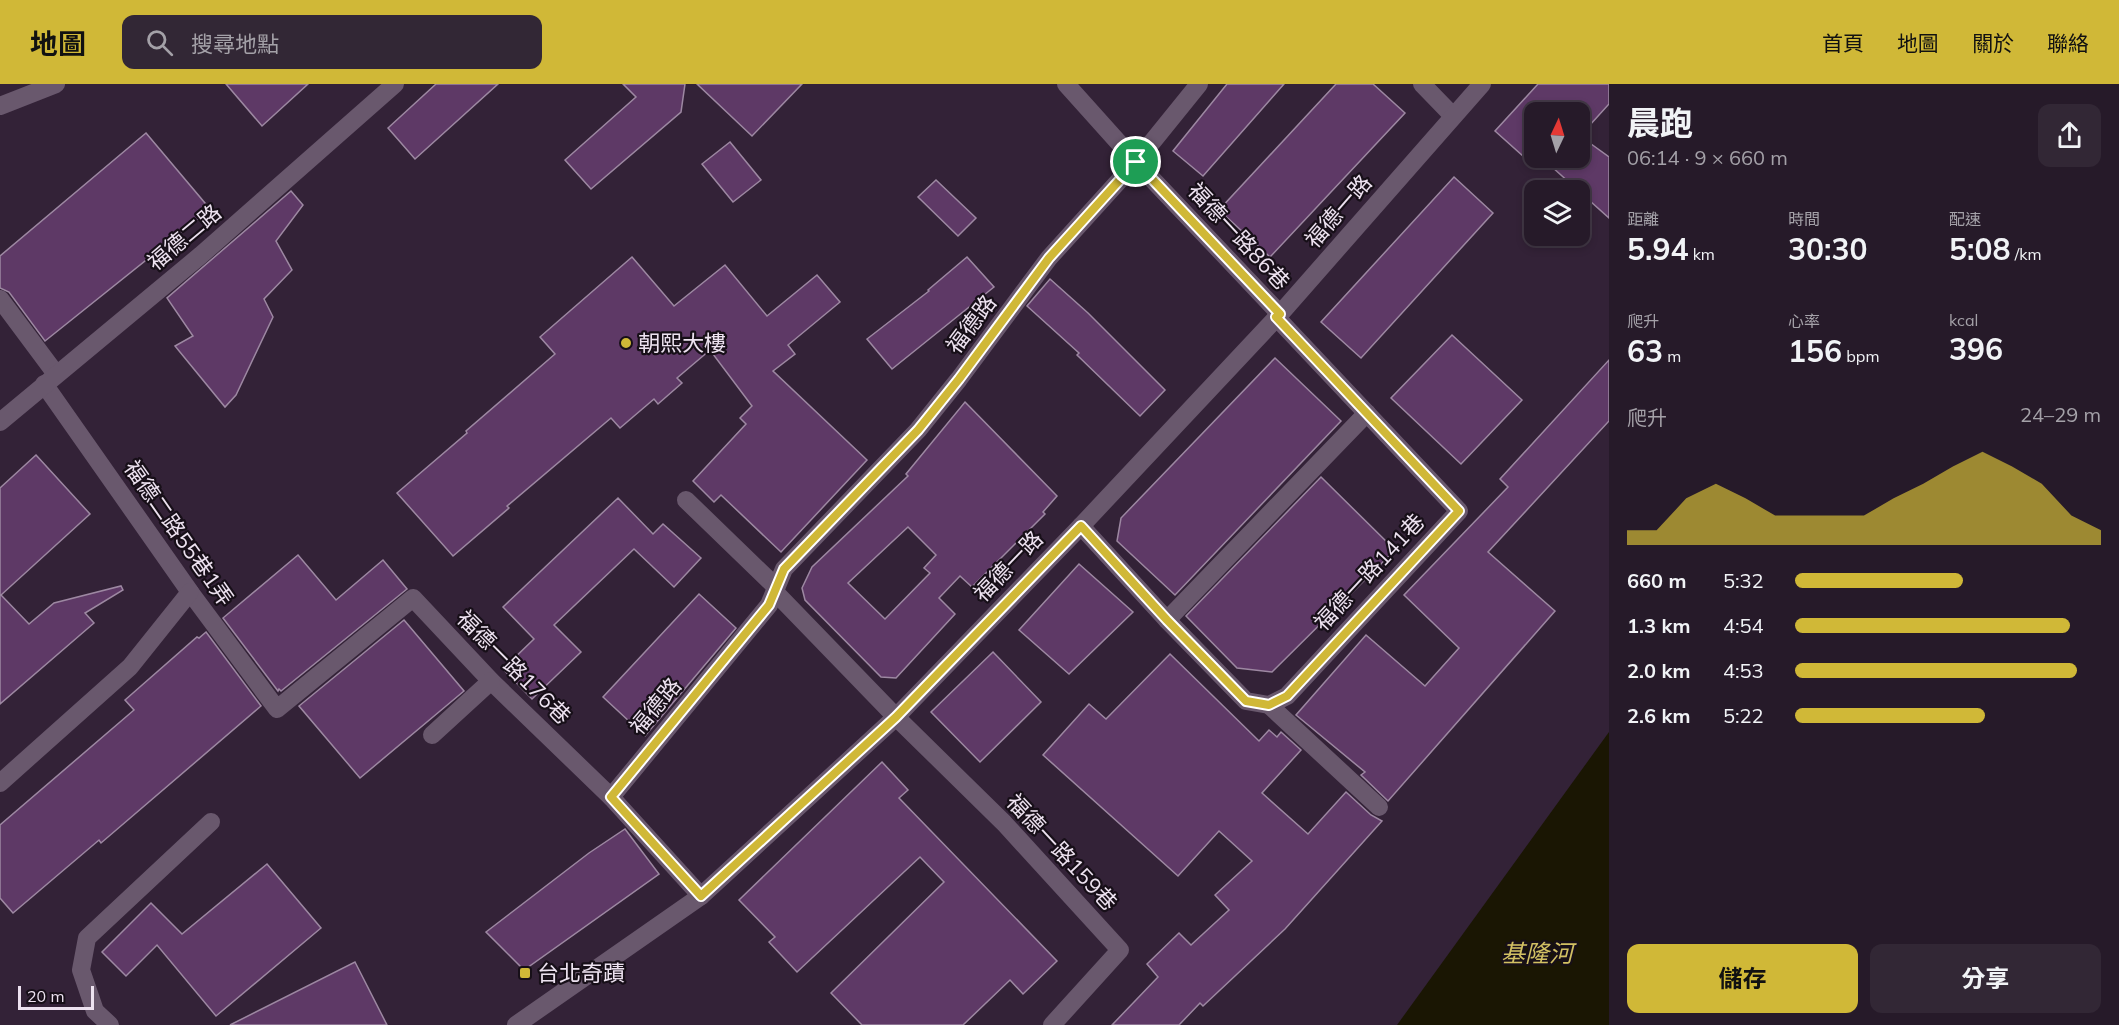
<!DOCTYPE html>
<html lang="zh-TW">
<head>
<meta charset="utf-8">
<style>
  body { margin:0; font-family:Mulish,"Noto Sans TC",sans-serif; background:#322735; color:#f1f3f6; height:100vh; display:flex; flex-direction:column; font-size:22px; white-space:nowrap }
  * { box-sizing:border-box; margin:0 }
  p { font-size:20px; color:#a4a1a8 }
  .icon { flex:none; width:33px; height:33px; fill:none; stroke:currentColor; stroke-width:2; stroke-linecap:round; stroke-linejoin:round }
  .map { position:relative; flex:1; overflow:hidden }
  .sheet { display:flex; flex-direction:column; background:#261a29; width:510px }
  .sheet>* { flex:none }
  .needle { width:39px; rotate:4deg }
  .buttons { position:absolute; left:1524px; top:18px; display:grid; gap:12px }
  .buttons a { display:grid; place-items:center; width:66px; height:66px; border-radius:12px; background:#261a29; box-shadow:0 3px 9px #0003,0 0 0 2px #423846; font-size:30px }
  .scale { position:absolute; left:18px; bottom:15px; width:76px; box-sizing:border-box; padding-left:6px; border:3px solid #ede2f0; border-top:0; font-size:16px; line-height:21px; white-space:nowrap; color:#ede2f0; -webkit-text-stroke:4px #170f18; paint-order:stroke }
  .pin { position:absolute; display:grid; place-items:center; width:51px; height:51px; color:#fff; margin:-26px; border:3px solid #fff; border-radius:50%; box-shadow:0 2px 6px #0007 }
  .round { display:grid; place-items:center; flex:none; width:63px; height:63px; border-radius:12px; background:#322735 }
  .headline { display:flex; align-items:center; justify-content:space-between; height:102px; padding:0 18px }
  h1 { font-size:33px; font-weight:700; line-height:45px }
  .figures { display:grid; grid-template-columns:repeat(3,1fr); gap:9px; height:102px; padding:6px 18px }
  .figures div { display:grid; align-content:center }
  .figures b { font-size:30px; font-weight:700 }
  .figures small { font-size:16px; font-weight:400 }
  .figures p { font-size:16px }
  .chart { height:168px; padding:12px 18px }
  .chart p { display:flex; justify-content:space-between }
  .chart svg { width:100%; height:108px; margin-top:6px; fill:#d0b837; opacity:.7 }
  .action { display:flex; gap:12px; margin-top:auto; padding:12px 18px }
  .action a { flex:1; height:69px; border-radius:12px; background:#d0b837; color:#111; font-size:24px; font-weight:700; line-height:69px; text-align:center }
  .action a+a { background:#322735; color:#f1f3f6 }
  ul { padding:0 18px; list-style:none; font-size:20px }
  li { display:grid; grid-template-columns:96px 72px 1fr; align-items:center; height:45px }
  li i { height:15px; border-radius:8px; background:#d0b837 }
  header { display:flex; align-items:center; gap:36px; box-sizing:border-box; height:84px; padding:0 30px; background:#d0b837; color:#111 }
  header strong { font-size:28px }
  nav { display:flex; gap:33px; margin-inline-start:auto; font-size:21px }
  .search { width:420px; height:54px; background:#322735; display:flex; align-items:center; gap:15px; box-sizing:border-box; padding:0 21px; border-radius:12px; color:#a4a1a8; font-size:22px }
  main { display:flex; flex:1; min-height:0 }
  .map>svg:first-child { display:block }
</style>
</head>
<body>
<header>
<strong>地圖</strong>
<div class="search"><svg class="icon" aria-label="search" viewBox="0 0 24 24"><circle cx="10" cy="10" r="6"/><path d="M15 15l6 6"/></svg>搜尋地點</div>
<nav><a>首頁</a><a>地圖</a><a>關於</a><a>聯絡</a></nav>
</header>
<main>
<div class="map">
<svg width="1609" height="941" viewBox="0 0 1609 941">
  <rect width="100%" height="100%" fill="#332237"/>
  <polygon fill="#1a1603" points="1609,648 1609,941 1397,941"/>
  <g fill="#5e3966" stroke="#9d88a2" stroke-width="1.5" fill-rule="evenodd">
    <polygon points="226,0 308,0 262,42"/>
    <polygon points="436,0 498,0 415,75 388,44"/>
    <polygon points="623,0 685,0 681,28 591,105 565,76 636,13"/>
    <polygon points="697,0 802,0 752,52"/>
    <polygon points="1227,0 1284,0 1203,92 1173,67"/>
    <polygon points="1336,0 1373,0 1405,29 1270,173 1219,126"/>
    <polygon points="1538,0 1609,0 1609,20 1580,52 1609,73 1609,134 1542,74 1580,74 1580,28 1534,28 1534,82 1495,47"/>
    <polygon points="146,49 210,125 45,257 9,208 0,204 0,172"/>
    <polygon points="730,58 761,96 733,118 702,80"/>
    <polygon points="1454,93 1493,129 1361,274 1321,238"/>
    <polygon points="936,96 976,134 958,152 918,113"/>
    <polygon points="291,107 303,121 276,157 292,186 264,215 273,233 236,311 225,323 175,262 193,252 167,214"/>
    <polygon points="632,173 674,222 725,181 767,232 817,191 840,218 788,261 795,270 773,287 867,376 781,468 721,411 714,418 693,397 746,340 740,334 752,322 710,266 677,294 682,299 658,320 654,315 620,344 611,334 507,422 509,424 453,472 397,409 467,349 466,347 555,270 540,253"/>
    <polygon points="967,173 994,203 892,285 867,255 929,207 928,206"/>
    <polygon points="1050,195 1088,229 1165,306 1140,332 1077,271 1079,269 1027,222"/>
    <polygon points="1452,251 1522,316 1461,380 1391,314"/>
    <polygon points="1275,274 1341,337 1175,511 1117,457 1121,434"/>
    <polygon points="1609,276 1609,337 1488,468 1555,527 1388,717 1361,691 1365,688 1296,631 1366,551 1425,602 1459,564 1404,511 1508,403 1500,395"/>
    <path d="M965,318L1057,412L1043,428L1045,430L972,503L960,492L939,514L955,530L896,594L881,593L805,516L802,504L812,483L908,392L906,390ZM908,443L936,471L924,484L930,489L885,535L848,499Z"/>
    <polygon points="36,371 90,430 1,511 29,540 54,519 121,502 123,506 85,529 94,539 0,620 0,404"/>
    <polygon points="1321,393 1395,466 1272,588 1237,584 1186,532"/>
    <polygon points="618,414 653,450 663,440 701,474 674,503 634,465 554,541 581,568 532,615 503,585 534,555 503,523"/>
    <polygon points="298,471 336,516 383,476 407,505 281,607 279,605 278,607 223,534"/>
    <polygon points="1079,480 1133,528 1069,590 1019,546"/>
    <polygon points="699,510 736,544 645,652 603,613"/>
    <polygon points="404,536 464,607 360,694 299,622"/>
    <polygon points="206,548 261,622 101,759 99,756 13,829 0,814 0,741 134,626 125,616 197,553 199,554"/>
    <polygon points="993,568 1041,618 980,678 931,628"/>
    <polygon points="1170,570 1259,657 1269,646 1277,653 1281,648 1301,666 1262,709 1308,750 1346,708 1371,731 1382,737 1285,845 1203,922 1200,919 1179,941 1112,941 1158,893 1147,880 1179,849 1191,861 1229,826 1215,811 1252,777 1219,747 1178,792 1043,671 1089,620 1106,635"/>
    <polygon points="882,678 908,706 899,714 1057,877 1023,910 1010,896 963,941 862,941 831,909 944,798 920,773 797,888 769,858 775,853 739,816"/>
    <polygon points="625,745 659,790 524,886 486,848 589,769"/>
    <polygon points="267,780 321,844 216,932 157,861 126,892 102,868 151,819 182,850"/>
    <polygon points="355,878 387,941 230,941"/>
  </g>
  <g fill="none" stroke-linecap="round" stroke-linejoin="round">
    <g stroke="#69586d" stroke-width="18">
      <polyline points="1066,0 1136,78 1280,230"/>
      <polyline points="1422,0 1453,32"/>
      <polyline points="0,22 56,0"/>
      <polyline points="0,215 56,290"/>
      <polyline points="44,300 190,508 277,625 413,514 491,597 611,713 701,812"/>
      <polyline points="0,338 201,171 395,0"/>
      <polyline points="686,416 776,503"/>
      <polyline points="1081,442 1167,536 1246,617 1269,621 1287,612 1459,427 1276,233"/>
      <polyline points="775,508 896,633 1004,739 1120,866 1052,941"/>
      <polyline points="1167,536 1367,329"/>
      <polyline points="1269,621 1379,723"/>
      <polyline points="432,651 491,597"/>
      <polyline points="0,699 130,583 190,508"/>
      <polyline points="611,713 769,521 784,485 918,346 959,295 1049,174 1136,78 1199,0"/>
      <polyline points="110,941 95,927 81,886 87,854 211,738"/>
      <polyline points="516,941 701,812 896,633 1081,442 1280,230 1482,0"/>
    </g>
  </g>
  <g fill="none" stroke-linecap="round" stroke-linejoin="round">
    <defs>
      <polygon id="route" points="1136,78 1280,230 1276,233 1459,427 1287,612 1269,621 1246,617 1167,536 1081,442 896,633 701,812 611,713 769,521 784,485 918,346 959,295 1049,174"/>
    </defs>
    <use href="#route" stroke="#fff" stroke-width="12"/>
    <use href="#route" stroke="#d0b837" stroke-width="8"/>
  </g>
  <g fill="#d0b837" stroke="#170f18" stroke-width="2">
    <circle cx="626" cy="259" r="6"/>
    <rect x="519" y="883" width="12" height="12" rx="3"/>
  </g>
  <g text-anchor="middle" stroke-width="4.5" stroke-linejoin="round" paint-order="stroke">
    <g font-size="22" fill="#ede2f0" stroke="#170f18">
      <text transform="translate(1338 127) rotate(-49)" y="8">福德一路</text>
      <text transform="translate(1239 152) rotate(47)" y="8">福德一路86巷</text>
      <text transform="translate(184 153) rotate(-40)" y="8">福德二路</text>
      <text transform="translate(971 240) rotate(-53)" y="8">福德路</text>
      <text transform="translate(179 449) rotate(55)" y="8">福德二路55巷1弄</text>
      <text transform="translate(1008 482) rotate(-46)" y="8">福德一路</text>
      <text transform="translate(1369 488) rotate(-47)" y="8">福德一路141巷</text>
      <text transform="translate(514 583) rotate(45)" y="8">福德一路176巷</text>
      <text transform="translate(655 622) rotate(-50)" y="8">福德路</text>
      <text transform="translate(1062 768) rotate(47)" y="8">福德一路159巷</text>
    </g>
    <g font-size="22" fill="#ede2f0" stroke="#170f18" text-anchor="start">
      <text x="638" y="267">朝熙大樓</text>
      <text x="537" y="897">台北奇蹟</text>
    </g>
    <g font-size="24" font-style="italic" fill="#d2c063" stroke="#170f18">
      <text x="1537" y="878">基隆河</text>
    </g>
  </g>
</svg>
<div class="buttons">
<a><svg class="needle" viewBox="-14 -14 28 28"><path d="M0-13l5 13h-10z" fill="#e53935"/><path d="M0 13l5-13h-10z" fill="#a4a1a8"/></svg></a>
<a><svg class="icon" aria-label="layers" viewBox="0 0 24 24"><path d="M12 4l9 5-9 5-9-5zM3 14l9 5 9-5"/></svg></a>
</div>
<div class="scale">20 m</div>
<div class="pin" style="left:1136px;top:78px;background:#1e9e55"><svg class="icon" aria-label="arrive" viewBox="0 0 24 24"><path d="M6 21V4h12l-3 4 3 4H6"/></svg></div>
</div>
<section class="sheet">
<div class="headline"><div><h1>晨跑</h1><p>06:14 · 9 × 660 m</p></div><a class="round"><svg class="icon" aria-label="share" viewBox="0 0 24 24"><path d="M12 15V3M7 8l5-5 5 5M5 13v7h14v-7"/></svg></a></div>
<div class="figures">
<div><p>距離</p><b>5.94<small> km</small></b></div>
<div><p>時間</p><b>30:30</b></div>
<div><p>配速</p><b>5:08<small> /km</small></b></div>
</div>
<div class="figures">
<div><p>爬升</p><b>63<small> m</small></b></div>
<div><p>心率</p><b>156<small> bpm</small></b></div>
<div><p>kcal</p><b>396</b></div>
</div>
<div class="chart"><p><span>爬升</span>24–29 m</p>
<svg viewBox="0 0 160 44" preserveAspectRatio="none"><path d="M0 44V38L10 38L20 25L30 19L40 25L50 32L60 32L70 32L80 32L90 25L100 19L110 12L120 6L130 12L140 19L150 32L160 38V44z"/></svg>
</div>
<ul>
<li><b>660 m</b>5:32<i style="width:55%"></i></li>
<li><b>1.3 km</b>4:54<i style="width:90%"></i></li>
<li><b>2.0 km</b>4:53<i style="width:92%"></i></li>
<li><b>2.6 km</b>5:22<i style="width:62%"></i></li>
</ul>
<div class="action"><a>儲存</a><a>分享</a></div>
</section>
</main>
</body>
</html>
